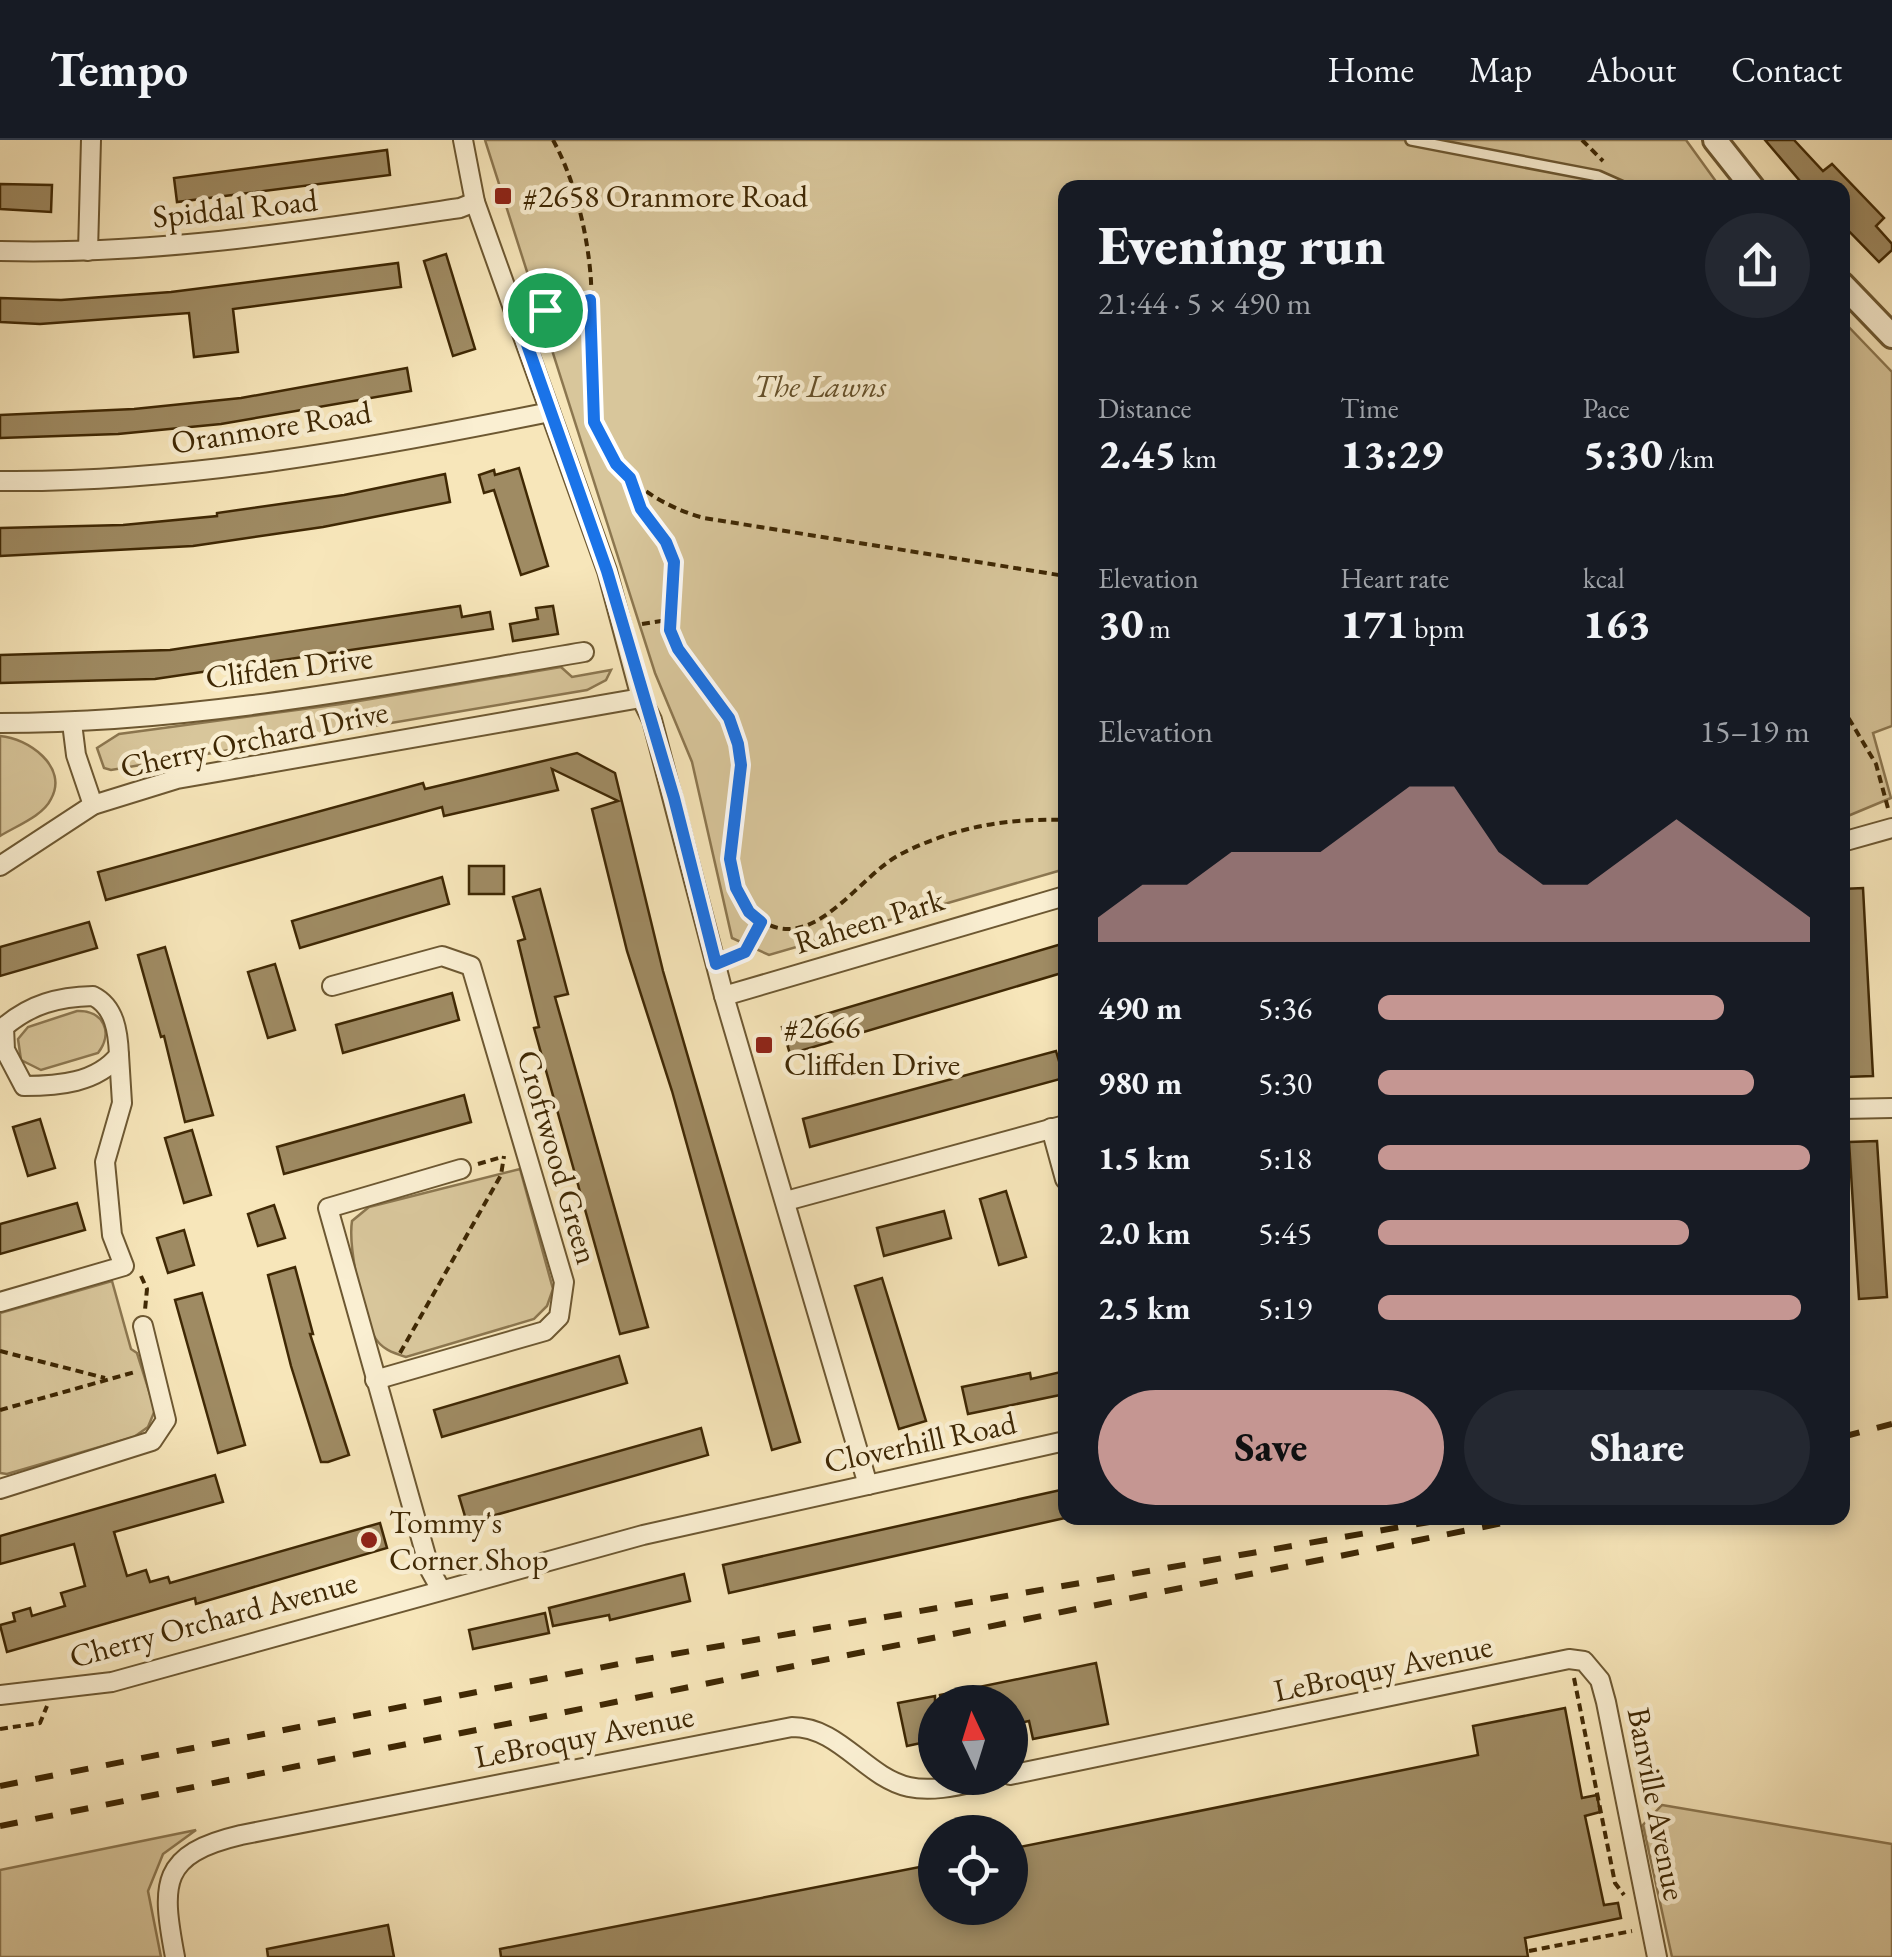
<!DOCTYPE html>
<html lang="en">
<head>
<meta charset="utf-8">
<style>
  body { margin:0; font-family:"EB Garamond",serif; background:#242831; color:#f1f3f6; height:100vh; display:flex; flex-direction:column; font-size:38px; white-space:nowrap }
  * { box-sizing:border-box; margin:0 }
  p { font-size:32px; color:#9ea1a6 }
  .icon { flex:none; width:55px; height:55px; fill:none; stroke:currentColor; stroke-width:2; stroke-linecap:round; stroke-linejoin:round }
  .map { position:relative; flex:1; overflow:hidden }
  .sheet { position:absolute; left:1058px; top:40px; width:792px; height:1345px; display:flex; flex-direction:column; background:#171b24; border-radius:20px; box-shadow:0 5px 15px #0003 }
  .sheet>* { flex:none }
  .needle { width:65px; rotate:356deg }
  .tools { position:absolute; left:918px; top:1545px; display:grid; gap:20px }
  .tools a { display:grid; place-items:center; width:110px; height:110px; border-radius:50%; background:#171b24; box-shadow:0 5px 15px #0003; font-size:50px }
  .pin { position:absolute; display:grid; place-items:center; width:85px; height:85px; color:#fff; margin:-42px; border:5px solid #fff; border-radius:50%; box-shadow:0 2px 10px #0007 }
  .round { display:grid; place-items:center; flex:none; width:105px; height:105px; border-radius:52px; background:#242831 }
  .overview { display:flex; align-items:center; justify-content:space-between; height:170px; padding:0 40px }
  h1 { font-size:55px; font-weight:800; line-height:75px }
  .metrics { display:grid; grid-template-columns:repeat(3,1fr); gap:15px; height:170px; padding:10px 40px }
  .metrics div { display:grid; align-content:center }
  .metrics b { font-size:42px; font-weight:800 }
  .metrics small { font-size:28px; font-weight:400 }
  .metrics p { font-size:28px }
  .chart { height:280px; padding:20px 40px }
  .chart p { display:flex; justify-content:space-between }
  .chart svg { width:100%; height:180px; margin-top:10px; fill:#c59692; opacity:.7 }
  .action { display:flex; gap:20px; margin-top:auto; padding:20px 40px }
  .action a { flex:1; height:115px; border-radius:60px; background:#c59692; color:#111; font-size:40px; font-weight:800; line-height:115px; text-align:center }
  .action a+a { background:#242831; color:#f1f3f6 }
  ul { padding:0 40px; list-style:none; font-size:32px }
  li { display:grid; grid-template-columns:160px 120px 1fr; align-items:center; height:75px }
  li i { height:25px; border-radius:12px; background:#c59692 }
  header { display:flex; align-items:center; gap:60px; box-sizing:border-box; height:140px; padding:0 50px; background:#171b24; border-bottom:2px solid #363941 }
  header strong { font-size:48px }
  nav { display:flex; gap:55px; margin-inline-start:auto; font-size:35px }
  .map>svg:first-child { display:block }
</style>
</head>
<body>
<header>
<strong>Tempo</strong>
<nav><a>Home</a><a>Map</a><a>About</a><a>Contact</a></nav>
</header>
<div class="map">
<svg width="1892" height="1817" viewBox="0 0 1892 1817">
  <rect width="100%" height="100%" fill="#f7e6ba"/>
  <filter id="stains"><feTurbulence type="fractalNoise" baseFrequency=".002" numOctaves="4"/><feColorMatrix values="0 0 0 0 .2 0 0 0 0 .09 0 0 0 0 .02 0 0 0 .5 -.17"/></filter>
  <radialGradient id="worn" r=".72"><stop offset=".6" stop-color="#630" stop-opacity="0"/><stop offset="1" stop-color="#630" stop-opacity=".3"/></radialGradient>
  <g fill="#d8c69b" stroke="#8c7750" stroke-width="2.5">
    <polygon points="485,0 1686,0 1720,47 1065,48 1065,729 769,815 732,798 692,622 655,533"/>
    <polygon points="1843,181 1892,232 1892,586 1873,593 1891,658 1843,678"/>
    <polygon points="561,527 572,537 611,530 606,540 587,550 111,630 104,628 97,608 119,594 341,564"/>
    <path d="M0,596C28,598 69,627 51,659C43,676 16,686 0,696Z"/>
    <path d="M77,871C103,870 114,892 98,913L41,930L21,920L18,899L28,887Z"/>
    <path d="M520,1029L553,1149L547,1166L534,1179L406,1217C393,1213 381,1209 374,1196C362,1173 348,1106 352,1081L369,1067Z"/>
    <polygon points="112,1141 131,1209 137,1213 155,1270 148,1287 134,1297 7,1334 0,1333 0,1173"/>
    <polygon points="1662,1665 1892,1704 1892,1817 1672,1817 1643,1685"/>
    <polygon points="196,1690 163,1714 148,1751 161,1817 0,1817 0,1730"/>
  </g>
  <g fill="#9f8b63" stroke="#3f2804" stroke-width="2.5">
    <polygon points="1765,0 1794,0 1823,31 1832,24 1884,78 1876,86 1892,104 1892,110 1879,122 1842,84 1842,48 1806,48"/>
    <polygon points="387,10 390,35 177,62 174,38"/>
    <polygon points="0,44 52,45 51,72 0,69"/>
    <polygon points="446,114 475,209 453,216 424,121"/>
    <polygon points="398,123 401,147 233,169 238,212 194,217 189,173 40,184 0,182 0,158 61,160 171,152"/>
    <polygon points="407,228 411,251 221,284 118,294 0,298 0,275 134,269 241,258"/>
    <polygon points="519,328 548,426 521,435 494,350 484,353 479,335 494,330 495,335"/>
    <polygon points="445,334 450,362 323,387 193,406 0,416 0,388 123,385 217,376 217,373 344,355"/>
    <polygon points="460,466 462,477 490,472 493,489 155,539 0,543 0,515 170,510"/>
    <polygon points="553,466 558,494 513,501 510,484 538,479 536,468"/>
    <polygon points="577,613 615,633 663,831 800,1302 772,1310 672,951 627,811 592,669 618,661 552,629 558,650 444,676 442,667 106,760 98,732 423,643 425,649"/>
    <rect x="469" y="726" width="35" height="28"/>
    <polygon points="442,737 449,764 300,808 292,781"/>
    <polygon points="1863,748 1873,936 1845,937 1842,749"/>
    <polygon points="540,749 568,854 555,857 648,1187 620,1194 534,888 539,887 518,801 525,799 513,757"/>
    <polygon points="89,782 97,808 0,836 0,807"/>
    <polygon points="1065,803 1065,832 790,914 782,887"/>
    <polygon points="165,807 213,975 185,982 164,896 161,897 138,815"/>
    <polygon points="275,824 295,890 268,898 248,832"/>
    <polygon points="452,853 459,880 343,913 336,885"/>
    <polygon points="1056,911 1064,938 810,1007 803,979"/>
    <polygon points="464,955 471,982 284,1034 277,1007"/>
    <polygon points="40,979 55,1028 28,1036 13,987"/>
    <polygon points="192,990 211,1055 184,1063 165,998"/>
    <polygon points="1877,1001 1887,1157 1859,1159 1849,1002"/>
    <polygon points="1006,1051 1026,1117 999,1125 980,1059"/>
    <polygon points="77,1063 85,1090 0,1114 0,1084"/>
    <polygon points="274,1065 285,1098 258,1106 248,1074"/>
    <polygon points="944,1071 951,1098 884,1116 877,1088"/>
    <polygon points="184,1090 194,1125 168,1133 157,1098"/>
    <polygon points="295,1127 313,1194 310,1194 349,1315 328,1322 321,1322 291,1226 268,1135"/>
    <polygon points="882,1138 926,1281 899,1289 855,1146"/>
    <polygon points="202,1153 245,1305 218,1313 175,1160"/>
    <polygon points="619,1216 627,1243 442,1297 434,1270"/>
    <polygon points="1065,1231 1065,1254 968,1274 962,1247 1030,1233 1031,1239"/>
    <polygon points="701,1288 708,1315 467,1383 459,1356"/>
    <polygon points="215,1335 223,1362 114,1392 127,1436 146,1430 150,1442 168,1437 170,1443 380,1383 387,1408 196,1464 195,1458 7,1512 0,1485 15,1481 13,1473 30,1468 32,1476 65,1466 61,1453 85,1446 74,1404 0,1424 0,1396"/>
    <polygon points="1065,1349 1065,1378 729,1453 723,1425"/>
    <polygon points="684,1434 690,1461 610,1480 609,1475 553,1486 549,1468"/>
    <polygon points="545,1473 549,1493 473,1509 469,1490"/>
    <polygon points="1096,1523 1108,1584 1033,1599 1029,1581 1010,1585 1010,1562 941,1562 940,1555"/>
    <polygon points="935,1556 935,1600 907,1606 898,1563"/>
    <polygon points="1565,1568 1582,1658 1597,1655 1600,1672 1585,1676 1604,1765 1618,1763 1621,1778 1525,1798 1528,1817 501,1817 500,1809 935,1724 935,1768 1010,1768 1010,1709 1478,1615 1473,1586"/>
    <polygon points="388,1785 394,1817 268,1817 267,1809"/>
  </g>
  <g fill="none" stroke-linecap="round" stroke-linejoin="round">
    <defs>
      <polyline id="service" points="1411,0 1598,36 1625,48"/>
      <g id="minor">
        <polyline points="463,0 475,62 607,431 641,558 652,580 724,856 868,1345"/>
        <path d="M0,111C155,115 307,91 460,68L475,62"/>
        <polyline points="88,111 91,0"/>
        <path d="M0,341C182,343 372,308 550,272"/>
        <path d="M0,583C196,583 391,544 584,512"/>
        <polyline points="72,583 76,615 93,665"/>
        <polyline points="1842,702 1892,688"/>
        <polyline points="0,726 93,665 177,639 641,558"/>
        <polyline points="332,846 442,816 471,826 564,1142 559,1177 545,1191 375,1240"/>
        <path d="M93,856C115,867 118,892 119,915C97,943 58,946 24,946L5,910L4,887C31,864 58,857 93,856Z"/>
        <polyline points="724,856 1065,756"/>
        <polyline points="1842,969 1892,968"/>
        <polyline points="1051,988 1065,1039"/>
        <polyline points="786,1061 1065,985"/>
        <polyline points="0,1162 124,1126 112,1095 105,1022 122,963 119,915"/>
        <polyline points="0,1349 152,1301 166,1280 143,1186"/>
        <polyline points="440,1448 430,1430 328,1068 461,1029"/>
        <polyline points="0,1555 112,1542 643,1395 1065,1301"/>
        <polyline points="1010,1635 1569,1519 1584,1521 1600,1540 1606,1562 1657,1817"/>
        <path d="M175,1817C161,1743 160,1714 241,1695L792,1587C840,1587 865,1637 909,1647C936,1653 967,1643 994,1638"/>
      </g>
      <g id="tertiary">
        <polyline points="1715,0 1753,48"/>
        <polyline points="1842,144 1892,196"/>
      </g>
    </defs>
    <use href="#service" stroke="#6d5832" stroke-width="14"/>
    <use href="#minor" stroke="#6d5832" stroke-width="22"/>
    <use href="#tertiary" stroke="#6d5832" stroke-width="28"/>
    <g stroke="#3f2804" stroke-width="4" stroke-dasharray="8 5" stroke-linecap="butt">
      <path d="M553,0C575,40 588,95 591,141C593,187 584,236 594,280C605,331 658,366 704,378L1065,436"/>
      <polyline points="1582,0 1603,21"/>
      <polyline points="536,172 590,160"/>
      <path d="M630,338C634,370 663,389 672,418C683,448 661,477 677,507C695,541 727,564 737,603C750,650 720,699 736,746C741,763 752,779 769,785C820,807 862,732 903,713C955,687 1007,678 1065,680"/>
      <polyline points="642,484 667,480"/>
      <polyline points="1842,567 1876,624 1889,672"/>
      <polyline points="734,816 745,812 761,783"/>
      <polyline points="478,1024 502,1017"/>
      <polyline points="141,1136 147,1149 145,1170"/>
      <polyline points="0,1211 105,1238"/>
      <polyline points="400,1213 501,1035 504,1016"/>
      <polyline points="0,1270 135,1232"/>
      <polyline points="1574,1538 1615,1743 1624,1755"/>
      <polyline points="0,1589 40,1583 47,1566"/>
      <polyline points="1529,1811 1632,1791"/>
    </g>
    <use href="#service" stroke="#faefd2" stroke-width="9"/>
    <use href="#minor" stroke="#faefd2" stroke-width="18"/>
    <use href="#tertiary" stroke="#faefd2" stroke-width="22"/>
    <g stroke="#3f2804" stroke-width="6" stroke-dasharray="18 18" stroke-linecap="butt">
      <polyline points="1842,1297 1892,1284"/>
      <polyline points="0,1646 634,1521 1452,1378"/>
      <polyline points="0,1686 1528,1378"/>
    </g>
  </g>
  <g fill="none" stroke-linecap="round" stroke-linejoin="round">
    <defs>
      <polygon id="route" points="590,160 594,282 616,324 630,338 641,369 666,402 674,422 670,490 678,509 729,578 738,604 741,625 730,719 736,748 749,772 761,782 745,812 716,824 674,658 607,431 518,179"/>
    </defs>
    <use href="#route" stroke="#fff" stroke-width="20"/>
    <use href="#route" stroke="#1a73e8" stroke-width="12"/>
  </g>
  <g fill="#8f2418" stroke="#faefd2" stroke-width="4">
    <rect x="493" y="46" width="20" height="20" rx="5"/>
    <rect x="754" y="895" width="20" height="20" rx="5"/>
    <circle cx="369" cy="1400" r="10"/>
  </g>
  <g text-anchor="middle" stroke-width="9" stroke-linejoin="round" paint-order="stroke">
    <g font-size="32" fill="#3f2804" stroke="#faefd2" text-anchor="start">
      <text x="523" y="67">#2658 Oranmore Road</text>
      <text x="784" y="898">#2666<tspan x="784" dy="37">Cliffden Drive</tspan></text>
      <text x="389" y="1393">Tommy's<tspan x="389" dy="37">Corner Shop</tspan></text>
    </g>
    <g font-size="32" fill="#3f2804" stroke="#faefd2">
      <text transform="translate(235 68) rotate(-6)" y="11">Spiddal Road</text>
      <text transform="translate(271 287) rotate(-9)" y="11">Oranmore Road</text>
      <text transform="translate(289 527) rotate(-7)" y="11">Clifden Drive</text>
      <text transform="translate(254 599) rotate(-12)" y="11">Cherry Orchard Drive</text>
      <text transform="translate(869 781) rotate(-17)" y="11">Raheen Park</text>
      <text transform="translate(558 1017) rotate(74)" y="11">Croftwood Green</text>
      <text transform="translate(920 1302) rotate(-12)" y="11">Cloverhill Road</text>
      <text transform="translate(213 1479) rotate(-15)" y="11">Cherry Orchard Avenue</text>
      <text transform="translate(1383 1528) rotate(-12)" y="11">LeBroquy Avenue</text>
      <text transform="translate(584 1596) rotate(-11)" y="11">LeBroquy Avenue</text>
      <text transform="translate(1657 1664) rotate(79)" y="11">Banville Avenue</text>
    </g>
    <g font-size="32" font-style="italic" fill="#65502a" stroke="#faefd2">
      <text x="820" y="257">The Lawns</text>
    </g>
  </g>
  <rect width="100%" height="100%" filter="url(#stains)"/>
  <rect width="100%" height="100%" fill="url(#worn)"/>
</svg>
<div class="tools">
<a><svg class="needle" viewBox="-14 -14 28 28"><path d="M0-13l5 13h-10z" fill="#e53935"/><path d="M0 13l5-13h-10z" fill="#9ea1a6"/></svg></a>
<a><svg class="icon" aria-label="locate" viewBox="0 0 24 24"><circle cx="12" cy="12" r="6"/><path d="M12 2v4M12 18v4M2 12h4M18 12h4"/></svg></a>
</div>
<div class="pin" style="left:545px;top:170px;background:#1e9e55"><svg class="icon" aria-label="arrive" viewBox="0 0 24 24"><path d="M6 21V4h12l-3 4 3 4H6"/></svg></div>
<section class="sheet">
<div class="overview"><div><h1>Evening run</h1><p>21:44 · 5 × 490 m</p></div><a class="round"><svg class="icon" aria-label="share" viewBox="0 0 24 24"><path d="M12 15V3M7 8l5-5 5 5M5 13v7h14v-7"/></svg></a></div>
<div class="metrics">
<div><p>Distance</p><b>2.45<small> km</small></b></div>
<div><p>Time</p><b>13:29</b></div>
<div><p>Pace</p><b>5:30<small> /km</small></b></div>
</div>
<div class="metrics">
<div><p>Elevation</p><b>30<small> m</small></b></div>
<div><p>Heart rate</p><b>171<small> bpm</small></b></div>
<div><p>kcal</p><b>163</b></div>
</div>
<div class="chart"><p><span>Elevation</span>15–19 m</p>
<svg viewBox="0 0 160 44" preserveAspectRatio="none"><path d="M0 44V38L10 30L20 30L30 22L40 22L50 22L60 14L70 6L80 6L90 22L100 30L110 30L120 22L130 14L140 22L150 30L160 38V44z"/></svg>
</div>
<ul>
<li><b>490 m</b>5:36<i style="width:80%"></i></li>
<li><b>980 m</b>5:30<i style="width:87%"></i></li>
<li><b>1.5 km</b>5:18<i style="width:100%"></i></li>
<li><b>2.0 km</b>5:45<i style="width:72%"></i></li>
<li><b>2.5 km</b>5:19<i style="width:98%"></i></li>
</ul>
<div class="action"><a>Save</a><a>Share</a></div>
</section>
</div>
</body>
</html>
